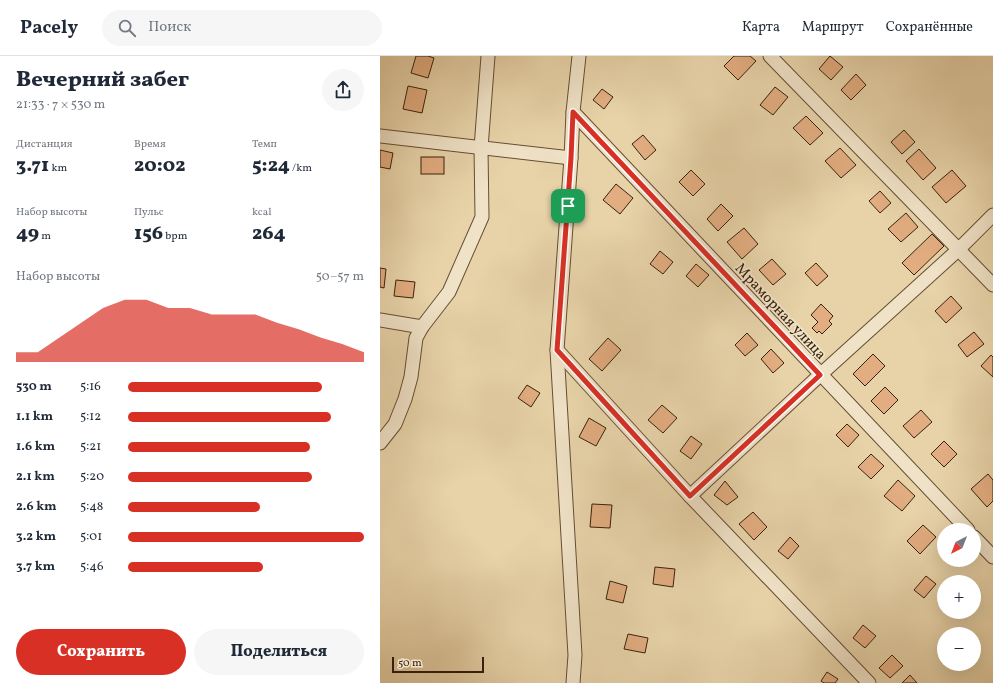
<!DOCTYPE html>
<html lang="ru">
<head>
<meta charset="utf-8">
<style>
  body { margin:0; font-family:Vollkorn,serif; background:#f6f6f7; color:#1f2937; height:100vh; display:flex; flex-direction:column; font-size:15px; white-space:nowrap }
  * { box-sizing:border-box; margin:0 }
  p { font-size:13px; color:#747a83 }
  .icon { flex:none; width:22px; height:22px; fill:none; stroke:currentColor; stroke-width:2; stroke-linecap:round; stroke-linejoin:round }
  .map { position:relative; flex:1; overflow:hidden }
  .sheet { display:flex; flex-direction:column; background:#fff; width:380px }
  .sheet>* { flex:none }
  .needle { width:26px; rotate:222deg }
  .fabs { position:absolute; left:557px; top:467px; display:grid; gap:8px }
  .fabs a { display:grid; place-items:center; width:44px; height:44px; border-radius:50%; background:#fff; box-shadow:0 4px 16px #0002; font-size:20px }
  .scale { position:absolute; left:12px; bottom:10px; width:92px; box-sizing:border-box; padding-left:4px; border:2px solid #38220d; border-top:0; font-size:11px; line-height:14px; white-space:nowrap; color:#38220d; -webkit-text-stroke:3px #f0e2c7; paint-order:stroke }
  .pin { position:absolute; display:grid; place-items:center; width:34px; height:34px; color:#fff; margin:-17px; border-radius:8px; box-shadow:0 2px 6px #0006 }
  .round { display:grid; place-items:center; flex:none; width:42px; height:42px; border-radius:21px; background:#f6f6f7 }
  .summary { display:flex; align-items:center; justify-content:space-between; height:68px; padding:0 16px }
  h1 { font-size:22px; font-weight:800; line-height:30px }
  .figures { display:grid; grid-template-columns:repeat(3,1fr); gap:6px; height:68px; padding:4px 16px }
  .figures div { display:grid; align-content:center }
  .figures b { font-size:20px; font-weight:800 }
  .figures small { font-size:11px; font-weight:400 }
  .figures p { font-size:11px }
  .chart { height:112px; padding:8px 16px }
  .chart p { display:flex; justify-content:space-between }
  .chart svg { width:100%; height:72px; margin-top:4px; fill:#d93025; opacity:.7 }
  .button { display:flex; gap:8px; margin-top:auto; padding:8px 16px }
  .button a { flex:1; height:46px; border-radius:24px; background:#d93025; color:#fff; font-size:16px; font-weight:800; line-height:46px; text-align:center }
  .button a+a { background:#f6f6f7; color:#1f2937 }
  ul { padding:0 16px; list-style:none; font-size:13px }
  li { display:grid; grid-template-columns:64px 48px 1fr; align-items:center; height:30px }
  li i { height:10px; border-radius:5px; background:#d93025 }
  header { display:flex; align-items:center; gap:24px; box-sizing:border-box; height:56px; padding:0 20px; background:#fff; border-bottom:1px solid #e0e1e3 }
  header strong { font-size:19px }
  nav { display:flex; gap:22px; margin-inline-start:auto; font-size:14px }
  .search { width:280px; height:36px; background:#f6f6f7; display:flex; align-items:center; gap:10px; box-sizing:border-box; padding:0 14px; border-radius:22px; color:#747a83; font-size:15px }
  main { display:flex; flex:1; min-height:0 }
  .map>svg:first-child { display:block }
</style>
</head>
<body>
<header>
<strong>Pacely</strong>
<div class="search"><svg class="icon" aria-label="search" viewBox="0 0 24 24"><circle cx="10" cy="10" r="6"/><path d="M15 15l6 6"/></svg>Поиск</div>
<nav><a>Карта</a><a>Маршрут</a><a>Сохранённые</a></nav>
</header>
<main>
<section class="sheet">
<div class="summary"><div><h1>Вечерний забег</h1><p>21:33 · 7 × 530 m</p></div><a class="round"><svg class="icon" aria-label="share" viewBox="0 0 24 24"><path d="M12 15V3M7 8l5-5 5 5M5 13v7h14v-7"/></svg></a></div>
<div class="figures">
<div><p>Дистанция</p><b>3.71<small> km</small></b></div>
<div><p>Время</p><b>20:02</b></div>
<div><p>Темп</p><b>5:24<small> /km</small></b></div>
</div>
<div class="figures">
<div><p>Набор высоты</p><b>49<small> m</small></b></div>
<div><p>Пульс</p><b>156<small> bpm</small></b></div>
<div><p>kcal</p><b>264</b></div>
</div>
<div class="chart"><p><span>Набор высоты</span>50–57 m</p>
<svg viewBox="0 0 160 44" preserveAspectRatio="none"><path d="M0 44V38L10 38L20 29L30 20L40 11L50 6L60 6L70 11L80 11L90 15L100 15L110 15L120 20L130 24L140 29L150 33L160 38V44z"/></svg>
</div>
<ul>
<li><b>530 m</b>5:16<i style="width:82%"></i></li>
<li><b>1.1 km</b>5:12<i style="width:86%"></i></li>
<li><b>1.6 km</b>5:21<i style="width:77%"></i></li>
<li><b>2.1 km</b>5:20<i style="width:78%"></i></li>
<li><b>2.6 km</b>5:48<i style="width:56%"></i></li>
<li><b>3.2 km</b>5:01<i style="width:100%"></i></li>
<li><b>3.7 km</b>5:46<i style="width:57%"></i></li>
</ul>
<div class="button"><a>Сохранить</a><a>Поделиться</a></div>
</section>
<div class="map">
<svg width="613" height="627" viewBox="0 0 613 627">
  <rect width="100%" height="100%" fill="#e8d3a9"/>
  <filter id="stains"><feTurbulence type="fractalNoise" baseFrequency=".005" numOctaves="4"/><feColorMatrix values="0 0 0 0 .2 0 0 0 0 .09 0 0 0 0 .02 0 0 0 .5 -.17"/></filter>
  <radialGradient id="worn" r=".72"><stop offset=".6" stop-color="#630" stop-opacity="0"/><stop offset="1" stop-color="#630" stop-opacity=".3"/></radialGradient>
  <g fill="#e2ad80" stroke="#38220d">
    <polygon points="36,0 48,0 54,2 48,22 31,17"/>
    <polygon points="354,0 370,0 376,5 358,24 344,10"/>
    <polygon points="450,0 463,11 451,24 439,13"/>
    <polygon points="476,18 486,29 471,44 461,34"/>
    <polygon points="28,30 47,34 42,57 23,53"/>
    <polygon points="395,31 408,41 393,59 380,49"/>
    <polygon points="222,33 233,41 224,53 213,44"/>
    <polygon points="426,60 443,77 430,89 413,72"/>
    <polygon points="524,74 535,86 522,98 511,86"/>
    <polygon points="263,79 276,94 265,104 252,88"/>
    <polygon points="460,92 476,109 461,122 445,105"/>
    <polygon points="539,93 556,112 543,124 526,105"/>
    <polygon points="0,94 13,97 10,113 0,111"/>
    <rect x="41" y="101" width="23" height="17"/>
    <polygon points="311,114 325,128 313,140 299,126"/>
    <polygon points="572,114 586,130 566,147 552,131"/>
    <polygon points="236,128 253,142 240,158 223,144"/>
    <polygon points="500,135 511,147 500,157 489,145"/>
    <polygon points="341,148 353,160 338,175 327,163"/>
    <polygon points="526,157 538,171 521,186 508,173"/>
    <polygon points="364,172 378,188 362,203 347,186"/>
    <polygon points="552,178 564,190 534,219 522,207"/>
    <polygon points="280,195 293,206 283,218 270,208"/>
    <polygon points="392,203 406,218 393,229 379,214"/>
    <polygon points="436,207 448,220 437,230 425,217"/>
    <polygon points="316,208 329,219 318,231 306,220"/>
    <polygon points="0,212 6,213 4,232 0,231"/>
    <polygon points="16,224 35,226 33,242 14,240"/>
    <polygon points="571,240 582,252 566,267 555,255"/>
    <polygon points="441,248 453,260 449,265 452,268 442,278 439,275 437,277 432,272 438,266 431,259"/>
    <polygon points="594,276 604,288 587,301 578,289"/>
    <polygon points="367,277 378,289 365,300 355,289"/>
    <polygon points="228,282 241,294 222,315 209,303"/>
    <polygon points="391,293 404,307 393,317 381,303"/>
    <polygon points="493,298 505,310 485,330 473,318"/>
    <polygon points="611,299 613,301 613,321 601,310"/>
    <polygon points="147,329 160,337 151,351 138,342"/>
    <polygon points="505,331 518,344 504,358 491,345"/>
    <polygon points="282,349 297,362 283,377 268,364"/>
    <polygon points="541,354 552,366 534,382 523,370"/>
    <polygon points="209,362 226,372 216,390 199,381"/>
    <polygon points="467,368 479,379 468,391 456,379"/>
    <polygon points="311,380 322,388 311,403 300,395"/>
    <polygon points="564,385 577,398 564,411 551,398"/>
    <polygon points="491,398 504,410 491,423 478,411"/>
    <polygon points="608,418 613,424 613,445 607,451 591,433"/>
    <polygon points="518,424 535,440 522,455 504,440"/>
    <polygon points="345,425 358,441 347,449 334,439"/>
    <polygon points="212,448 232,449 230,472 210,471"/>
    <polygon points="373,456 387,471 374,484 359,468"/>
    <polygon points="543,469 556,481 540,498 527,485"/>
    <polygon points="410,481 419,490 408,503 398,495"/>
    <polygon points="275,511 295,513 293,531 273,528"/>
    <polygon points="546,520 556,528 544,542 534,534"/>
    <polygon points="230,525 247,530 243,547 226,543"/>
    <polygon points="483,569 496,580 485,592 473,582"/>
    <polygon points="248,578 268,582 265,597 244,593"/>
    <polygon points="512,599 523,610 510,622 499,612"/>
    <polygon points="447,616 458,623 455,627 444,627 441,625"/>
    <polygon points="530,619 537,627 522,627"/>
  </g>
  <g fill="none" stroke-linecap="round" stroke-linejoin="round">
    <defs>
      <g id="minor">
        <polyline points="390,0 613,229"/>
        <polyline points="193,56 588,474"/>
        <polyline points="0,80 191,102"/>
        <polyline points="0,264 42,271"/>
        <polyline points="177,294 310,440 489,627"/>
        <polyline points="0,387 15,368 25,343 31,321 36,282 42,271 69,236 102,161 101,92 108,0"/>
        <polyline points="310,440 440,319 578,194 613,159"/>
        <polyline points="594,481 613,501"/>
        <polyline points="193,627 195,599 177,294 191,102 193,56 199,0"/>
      </g>
    </defs>
    <use href="#minor" stroke="#644e34" stroke-width="15"/>
    <use href="#minor" stroke="#f0e2c7" stroke-width="13"/>
  </g>
  <g fill="none" stroke-linecap="round" stroke-linejoin="round">
    <defs>
      <polygon id="route" points="193,56 440,319 310,440 177,294 191,102"/>
    </defs>
    <use href="#route" stroke="#fff" stroke-width="8"/>
    <use href="#route" stroke="#d93025" stroke-width="5"/>
  </g>
  <g text-anchor="middle" stroke-width="3.5" stroke-linejoin="round" paint-order="stroke">
    <g font-size="15" fill="#38220d" stroke="#f0e2c7">
      <text transform="translate(401 255) rotate(47)" y="5">Мраморная улица</text>
    </g>
  </g>
  <rect width="100%" height="100%" filter="url(#stains)"/>
  <rect width="100%" height="100%" fill="url(#worn)"/>
</svg>
<div class="fabs">
<a><svg class="needle" viewBox="-14 -14 28 28"><path d="M0-13l5 13h-10z" fill="#e53935"/><path d="M0 13l5-13h-10z" fill="#747a83"/></svg></a>
<a>+</a>
<a>−</a>
</div>
<div class="scale">50 m</div>
<div class="pin" style="left:188px;top:150px;background:#1e9e55"><svg class="icon" aria-label="arrive" viewBox="0 0 24 24"><path d="M6 21V4h12l-3 4 3 4H6"/></svg></div>
</div>
</main>
</body>
</html>
